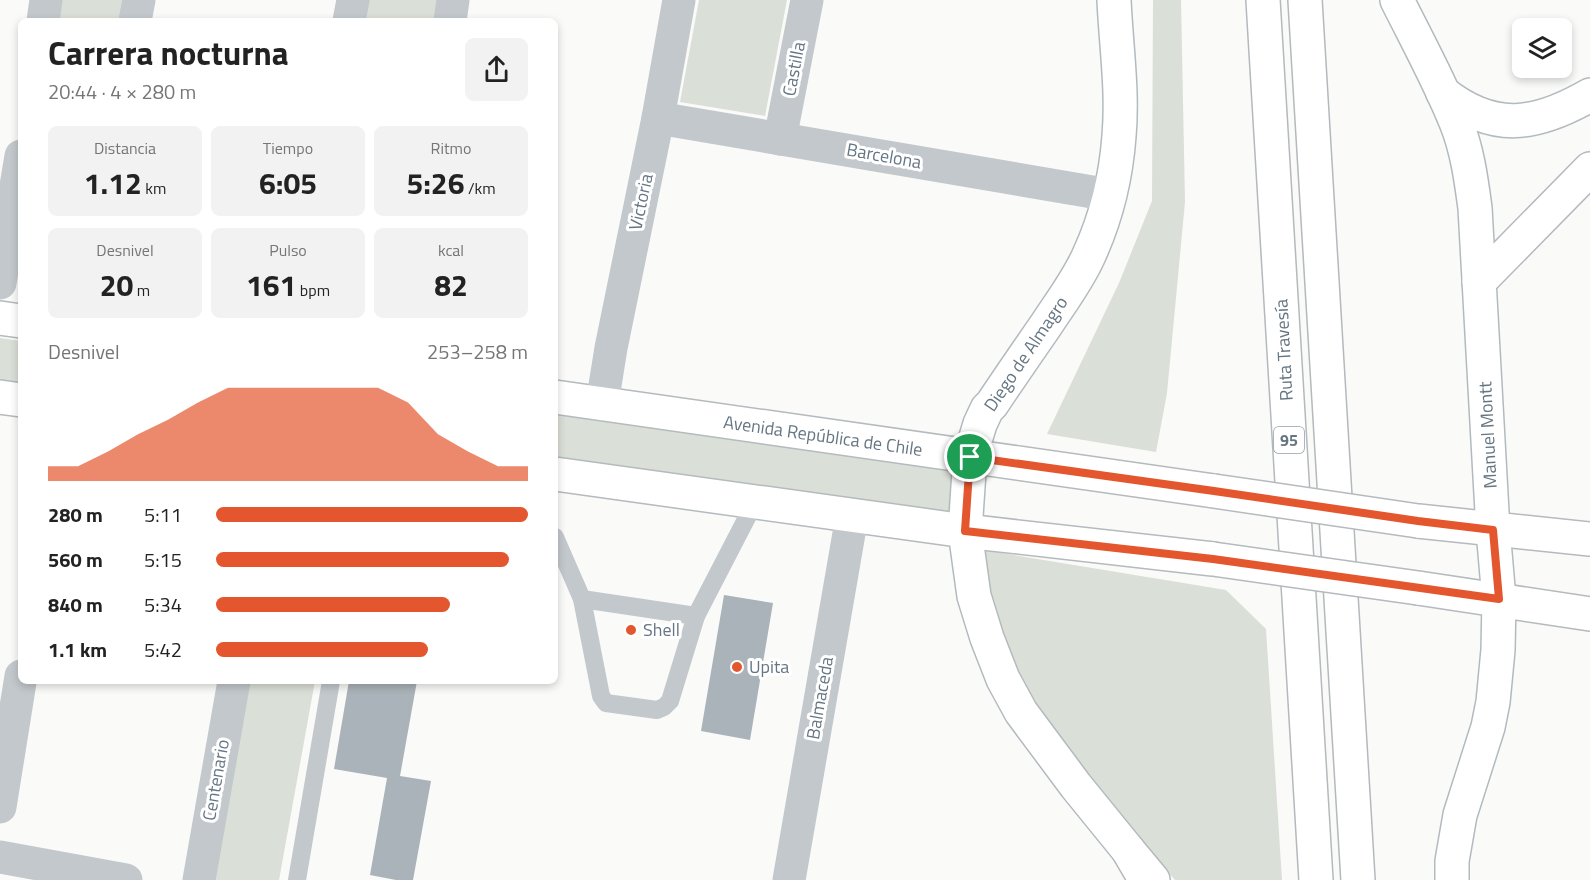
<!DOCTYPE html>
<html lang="es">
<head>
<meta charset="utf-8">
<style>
  body { margin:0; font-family:"Titillium Web",sans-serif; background:#f2f2f2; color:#222; height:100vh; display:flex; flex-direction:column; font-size:22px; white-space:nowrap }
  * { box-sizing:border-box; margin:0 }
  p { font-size:20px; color:#767676 }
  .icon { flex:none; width:33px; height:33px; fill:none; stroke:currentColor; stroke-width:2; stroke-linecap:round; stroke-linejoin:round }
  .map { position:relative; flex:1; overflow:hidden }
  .details { position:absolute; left:18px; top:18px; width:540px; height:666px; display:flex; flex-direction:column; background:#fff; border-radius:9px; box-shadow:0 3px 9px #0003 }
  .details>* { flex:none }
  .buttons { position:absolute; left:1512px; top:18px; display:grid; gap:12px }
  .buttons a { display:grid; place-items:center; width:60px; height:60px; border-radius:9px; background:#fff; box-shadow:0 3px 9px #0003; font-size:30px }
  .pin { position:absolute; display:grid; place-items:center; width:51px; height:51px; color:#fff; margin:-26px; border:3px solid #fff; border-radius:50%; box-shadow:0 2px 6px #0007 }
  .round { display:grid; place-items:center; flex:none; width:63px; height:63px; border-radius:9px; background:#f2f2f2 }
  .head { display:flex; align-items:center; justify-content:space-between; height:102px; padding:0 30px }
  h1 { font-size:33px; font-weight:700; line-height:45px }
  .stats { display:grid; grid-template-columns:repeat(3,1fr); gap:9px; height:102px; padding:6px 30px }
  .stats div { display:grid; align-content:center; border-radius:9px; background:#f2f2f2; text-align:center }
  .stats b { font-size:30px; font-weight:700 }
  .stats small { font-size:16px; font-weight:400 }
  .stats p { font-size:16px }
  .chart { height:168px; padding:12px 30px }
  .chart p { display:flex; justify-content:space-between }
  .chart svg { width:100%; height:108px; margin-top:6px; fill:#e4572e; opacity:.7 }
  ul { padding:0 30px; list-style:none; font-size:20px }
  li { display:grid; grid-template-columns:96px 72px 1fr; align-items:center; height:45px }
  li i { height:15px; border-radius:8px; background:#e4572e }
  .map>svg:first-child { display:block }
</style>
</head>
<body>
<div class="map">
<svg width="1590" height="880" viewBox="0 0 1590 880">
  <rect width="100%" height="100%" fill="#fafaf8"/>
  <g fill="#dadfd7">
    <polygon points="54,0 132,0 129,21 51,21"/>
    <polygon points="359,0 447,0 443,21 356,21"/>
    <polygon points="699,0 787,0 765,116 680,102"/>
    <polygon points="1153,0 1181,0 1185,202 1167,393 1156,452 1047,434 1119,283 1152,201"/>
    <polygon points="0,338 21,341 21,385 0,382"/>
    <polygon points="555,414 955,471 951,519 555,462"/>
    <polygon points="977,549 1226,590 1266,629 1282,880 1175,880 1075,765 1026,688 984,611"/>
    <polygon points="245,681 315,681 279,880 210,880"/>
  </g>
  <g fill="#aab3b9">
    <polygon points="724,595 773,603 750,740 701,731"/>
    <polygon points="349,681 417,681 400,776 431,781 413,880 396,880 370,875 387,778 334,769"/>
  </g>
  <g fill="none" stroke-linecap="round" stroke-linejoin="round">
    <defs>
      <g id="secondary">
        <path d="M1114,0C1116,45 1123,91 1119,136C1116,177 1106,218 1089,255C1078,280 1061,302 1046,325C1028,351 1010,377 992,404L987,409L980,424L970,457L965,531L974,596L987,638L1003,679L1021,712L1076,786L1128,850L1142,874"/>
        <path d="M1397,0C1417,40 1439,80 1456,122C1467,149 1471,178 1475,208L1493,530L1499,599L1498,650L1493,702L1488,727L1460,815L1452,861V880"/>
        <path d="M1443,93C1494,133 1536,126 1590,95"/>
        <polyline points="1479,282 1590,169"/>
      </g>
      <g id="primary">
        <polyline points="0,318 21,321"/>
        <polyline points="0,397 21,400"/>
        <polyline points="555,397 1214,491"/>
        <polyline points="555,474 965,531 1213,559"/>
        <polyline points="1418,521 1590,539"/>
        <polyline points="1418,588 1590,614"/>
      </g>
      <g id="highway">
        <polyline points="1263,0 1316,880"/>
        <polyline points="1305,0 1358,880"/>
        <polyline points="1128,850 1153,880"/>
      </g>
    </defs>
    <use href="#secondary" stroke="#b3babf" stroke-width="36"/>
    <use href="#primary" stroke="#b5babe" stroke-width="36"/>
    <use href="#highway" stroke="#b4b9bd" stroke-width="36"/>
    <g stroke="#c3c8cc" stroke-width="18">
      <polyline points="555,537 582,599 696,616 755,502"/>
      <polyline points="582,599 601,696 606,703 657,710 664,707 670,701 696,616"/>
      <polyline points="297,880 331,681"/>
    </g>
    <g stroke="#c3c8cc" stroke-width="33">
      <polyline points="43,21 46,0"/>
      <polyline points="135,21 139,0"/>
      <polyline points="349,21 353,0"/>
      <polyline points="450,21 453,0"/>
      <polyline points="658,118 1110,195"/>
      <polyline points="780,139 807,0"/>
      <polyline points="0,283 21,156"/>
      <polyline points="602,404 611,348 658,118 679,0"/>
      <polyline points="0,807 21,676"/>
      <polyline points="0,857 126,880"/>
      <polyline points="199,880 234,681"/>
      <polyline points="789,880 852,516"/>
    </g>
    <use href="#secondary" stroke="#fff" stroke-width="33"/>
    <use href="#primary" stroke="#fff" stroke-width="33"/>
    <use href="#highway" stroke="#fff" stroke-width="33"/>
    <defs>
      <g id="primary-bridge">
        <polyline points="1214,491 1418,521"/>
        <polyline points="1213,559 1418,588"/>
      </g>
    </defs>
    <use href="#primary-bridge" stroke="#b5babe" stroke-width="36" stroke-linecap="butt"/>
    <use href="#primary-bridge" stroke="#fff" stroke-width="33"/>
  </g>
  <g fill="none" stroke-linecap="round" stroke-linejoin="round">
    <defs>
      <polygon id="route" points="970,457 1214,491 1418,521 1493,530 1499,599 1213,559 965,531"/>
    </defs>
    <use href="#route" stroke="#fff" stroke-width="12"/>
    <use href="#route" stroke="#e4572e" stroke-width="8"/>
  </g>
  <g fill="#e4572e" stroke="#fff" stroke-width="2">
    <circle cx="631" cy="630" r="6"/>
    <circle cx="737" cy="667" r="6"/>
  </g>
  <g text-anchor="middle" stroke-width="6" stroke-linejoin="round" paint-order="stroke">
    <rect fill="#fff" stroke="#939fa8" stroke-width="1.5" x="1274" y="427" width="30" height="26" rx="4.5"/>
    <g font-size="16" font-weight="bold" fill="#657683">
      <text x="1289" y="446">95</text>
    </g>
    <g font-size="18" fill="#657683" stroke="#fff">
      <text transform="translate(794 69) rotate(-79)" y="6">Castilla</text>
      <text transform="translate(884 156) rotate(10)" y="6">Barcelona</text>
      <text transform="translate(641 202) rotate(-78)" y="6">Victoria</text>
      <text transform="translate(1284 350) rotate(-93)" y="6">Ruta Travesía</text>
      <text transform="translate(1026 354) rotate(-56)" y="6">Diego de Almagro</text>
      <text transform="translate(1488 435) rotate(-93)" y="6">Manuel Montt</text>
      <text transform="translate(823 436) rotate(8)" y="6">Avenida República de Chile</text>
      <text transform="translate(820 698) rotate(-80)" y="6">Balmaceda</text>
      <text transform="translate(216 780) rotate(-80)" y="6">Centenario</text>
    </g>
    <g font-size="18" fill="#657683" stroke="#fff" text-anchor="start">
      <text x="643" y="636">Shell</text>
      <text x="749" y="673">Upita</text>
    </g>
  </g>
</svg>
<div class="buttons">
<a><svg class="icon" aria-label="layers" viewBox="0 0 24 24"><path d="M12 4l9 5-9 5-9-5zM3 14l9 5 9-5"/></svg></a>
</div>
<div class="pin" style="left:970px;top:457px;background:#1e9e55"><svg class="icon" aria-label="arrive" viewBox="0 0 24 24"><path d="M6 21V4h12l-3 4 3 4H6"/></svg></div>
<section class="details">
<div class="head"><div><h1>Carrera nocturna</h1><p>20:44 · 4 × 280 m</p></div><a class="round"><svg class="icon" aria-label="share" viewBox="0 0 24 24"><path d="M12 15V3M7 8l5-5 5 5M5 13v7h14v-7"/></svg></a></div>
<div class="stats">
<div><p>Distancia</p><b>1.12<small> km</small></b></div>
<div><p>Tiempo</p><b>6:05</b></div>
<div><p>Ritmo</p><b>5:26<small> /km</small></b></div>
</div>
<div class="stats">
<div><p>Desnivel</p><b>20<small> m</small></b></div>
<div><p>Pulso</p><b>161<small> bpm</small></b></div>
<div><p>kcal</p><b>82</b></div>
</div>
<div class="chart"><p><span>Desnivel</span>253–258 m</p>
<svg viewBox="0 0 160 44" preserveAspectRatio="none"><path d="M0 44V38L10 38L20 32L30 25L40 19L50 12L60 6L70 6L80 6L90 6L100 6L110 6L120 12L130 25L140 32L150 38L160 38V44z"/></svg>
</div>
<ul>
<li><b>280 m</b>5:11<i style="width:100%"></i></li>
<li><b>560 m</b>5:15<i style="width:94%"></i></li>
<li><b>840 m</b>5:34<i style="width:75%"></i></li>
<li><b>1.1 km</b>5:42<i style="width:68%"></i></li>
</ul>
</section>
</div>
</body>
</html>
